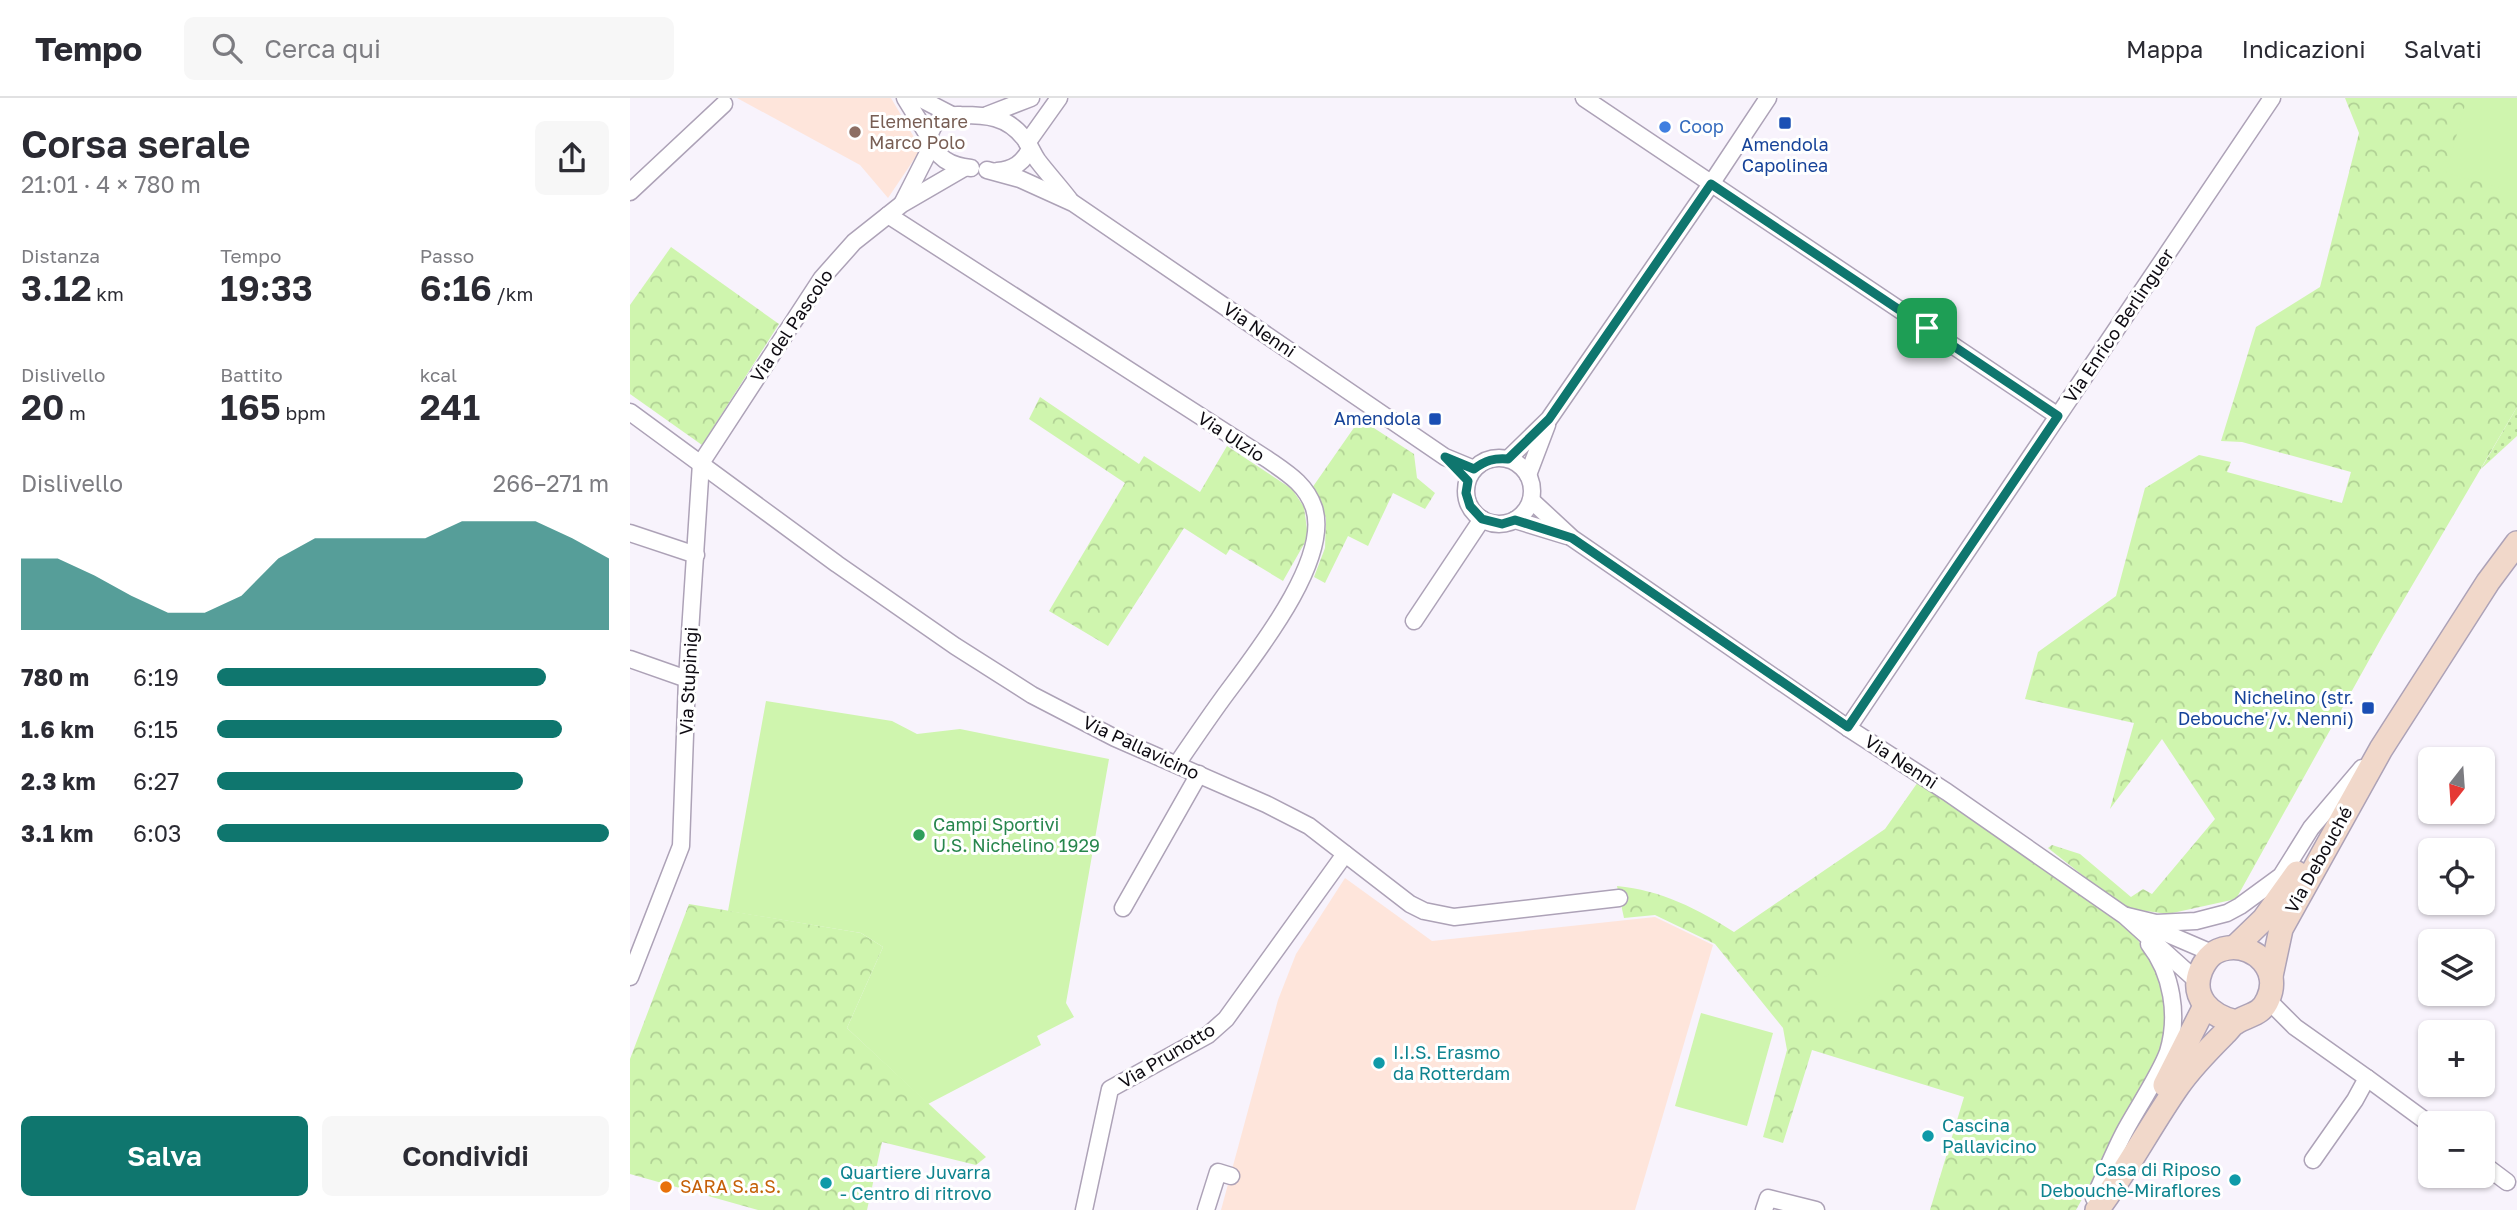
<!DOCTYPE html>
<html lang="it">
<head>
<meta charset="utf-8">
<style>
  body { margin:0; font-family:"Golos Text",sans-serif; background:#f7f7f7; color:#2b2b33; height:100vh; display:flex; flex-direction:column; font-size:26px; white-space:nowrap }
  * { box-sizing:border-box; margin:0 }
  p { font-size:23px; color:#7c7c81 }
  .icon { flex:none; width:38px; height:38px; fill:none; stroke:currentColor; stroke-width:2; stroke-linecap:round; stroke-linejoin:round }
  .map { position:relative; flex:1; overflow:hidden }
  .sheet { display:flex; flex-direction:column; background:#fff; width:630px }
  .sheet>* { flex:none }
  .needle { width:46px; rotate:197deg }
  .buttons { position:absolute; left:1788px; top:649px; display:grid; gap:14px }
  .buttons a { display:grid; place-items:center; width:77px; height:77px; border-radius:10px; background:#fff; box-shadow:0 2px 5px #0004; font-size:35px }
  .pin { position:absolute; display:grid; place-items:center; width:60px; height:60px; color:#fff; margin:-30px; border-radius:14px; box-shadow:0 4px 10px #0006 }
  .round { display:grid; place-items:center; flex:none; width:74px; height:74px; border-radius:10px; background:#f7f7f7 }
  .head { display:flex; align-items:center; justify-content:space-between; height:119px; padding:0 21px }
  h1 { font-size:38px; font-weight:600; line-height:52px }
  .stats { display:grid; grid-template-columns:repeat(3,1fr); gap:10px; height:119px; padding:7px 21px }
  .stats div { display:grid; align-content:center }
  .stats b { font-size:35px; font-weight:600 }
  .stats small { font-size:19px; font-weight:400 }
  .stats p { font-size:19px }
  .chart { height:196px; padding:14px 21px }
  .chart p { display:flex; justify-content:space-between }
  .chart svg { width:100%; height:126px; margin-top:7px; fill:#0f766e; opacity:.7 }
  .action { display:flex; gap:14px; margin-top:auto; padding:14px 21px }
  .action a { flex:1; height:80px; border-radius:10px; background:#0f766e; color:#fff; font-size:28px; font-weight:600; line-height:80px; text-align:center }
  .action a+a { background:#f7f7f7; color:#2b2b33 }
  ul { padding:0 21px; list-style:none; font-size:23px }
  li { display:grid; grid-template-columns:112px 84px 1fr; align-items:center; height:52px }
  li i { height:18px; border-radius:9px; background:#0f766e }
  header { display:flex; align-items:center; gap:42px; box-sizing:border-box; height:98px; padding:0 35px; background:#fff; border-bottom:2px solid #e1e1e2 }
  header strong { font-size:33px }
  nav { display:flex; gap:38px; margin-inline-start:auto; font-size:24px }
  .search { width:490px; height:63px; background:#f7f7f7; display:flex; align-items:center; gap:18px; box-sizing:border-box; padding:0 24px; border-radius:10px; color:#7c7c81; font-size:26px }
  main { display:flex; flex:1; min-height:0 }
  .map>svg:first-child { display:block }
</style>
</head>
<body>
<header>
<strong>Tempo</strong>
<div class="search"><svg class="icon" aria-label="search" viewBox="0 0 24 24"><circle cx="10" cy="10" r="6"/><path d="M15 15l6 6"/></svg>Cerca qui</div>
<nav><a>Mappa</a><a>Indicazioni</a><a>Salvati</a></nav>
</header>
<main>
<section class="sheet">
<div class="head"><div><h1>Corsa serale</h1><p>21:01 · 4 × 780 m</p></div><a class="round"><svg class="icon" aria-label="share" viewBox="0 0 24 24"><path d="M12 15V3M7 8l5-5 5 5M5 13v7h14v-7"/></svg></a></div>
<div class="stats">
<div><p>Distanza</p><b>3.12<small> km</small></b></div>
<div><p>Tempo</p><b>19:33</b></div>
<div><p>Passo</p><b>6:16<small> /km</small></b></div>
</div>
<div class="stats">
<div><p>Dislivello</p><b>20<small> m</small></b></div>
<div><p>Battito</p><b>165<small> bpm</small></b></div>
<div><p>kcal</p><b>241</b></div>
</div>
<div class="chart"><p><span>Dislivello</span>266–271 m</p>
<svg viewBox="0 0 160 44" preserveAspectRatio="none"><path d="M0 44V19L10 19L20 25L30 32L40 38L50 38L60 32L70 19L80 12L90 12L100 12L110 12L120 6L130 6L140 6L150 12L160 19V44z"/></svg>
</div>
<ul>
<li><b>780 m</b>6:19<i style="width:84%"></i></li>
<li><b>1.6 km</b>6:15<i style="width:88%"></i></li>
<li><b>2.3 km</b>6:27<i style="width:78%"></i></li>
<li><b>3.1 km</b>6:03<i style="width:100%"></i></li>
</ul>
<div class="action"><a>Salva</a><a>Condividi</a></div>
</section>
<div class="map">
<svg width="1887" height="1112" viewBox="0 0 1887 1112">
  <defs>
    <pattern id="grass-dots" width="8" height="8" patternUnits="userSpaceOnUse" patternTransform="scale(1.75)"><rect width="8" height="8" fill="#cff5ae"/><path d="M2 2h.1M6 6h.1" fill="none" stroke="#b1d195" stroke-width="1.8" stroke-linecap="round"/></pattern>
    <pattern id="park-crowns" width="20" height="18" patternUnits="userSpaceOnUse" patternTransform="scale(1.75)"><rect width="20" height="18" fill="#cff5ae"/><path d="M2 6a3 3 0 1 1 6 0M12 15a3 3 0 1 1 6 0" fill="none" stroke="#b1d195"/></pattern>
  </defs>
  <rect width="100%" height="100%" fill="#f8f3fc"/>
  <g fill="#fee5db">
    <polygon points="107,0 261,0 291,51 258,100 230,67"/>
    <polygon points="715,780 802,843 1025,819 1083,847 1005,1112 591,1112 648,902 666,856"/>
  </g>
  <polygon fill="url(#grass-dots)" points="1887,309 1887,338 1851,371"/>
  <g fill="url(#park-crowns)">
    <polygon points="1715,0 1887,0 1887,309 1753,537 1606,801 1538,816 1494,810 1418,750 1422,747 1450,756 1501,799 1513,791 1522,796 1585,721 1532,641 1480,711 1504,625 1395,601 1408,554 1486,498 1515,390 1569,357 1601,364 1597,374 1712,405 1721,374 1612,344 1591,343 1626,229 1690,189 1729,35"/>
    <polygon points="41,149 149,226 72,347 0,296 0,207"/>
    <polygon points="410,299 509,366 514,358 570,394 597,348 662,391 674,409 678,439 653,483 600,451 596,457 554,430 478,548 419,513 495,385 399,321"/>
    <polygon points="730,321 784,356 787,380 805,395 795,411 763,395 738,448 718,438 695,485 684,479 695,450 696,420 682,390"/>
    <path d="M1288,684L1491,823C1525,857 1550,904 1533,953C1524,976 1511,997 1499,1019C1481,1050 1463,1081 1446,1112H1300L1334,999L1182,952L1153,1045L1133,1039L1157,952L1153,930L1085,846L1025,817L994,820L987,788C1031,792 1068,811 1104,834L1255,731Z"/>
    <polygon points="59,806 231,835 253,849 217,930 356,1059 346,1067 252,1044 237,1112 128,1112 0,1076 0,961"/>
  </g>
  <g fill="#cff5ae">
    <polygon points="1837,0 1887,0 1887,94 1816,75"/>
    <polygon points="136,603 262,623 287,636 330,631 479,661 436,905 444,919 407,938 411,947 298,1006 217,930 253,849 231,835 98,813"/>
    <polygon points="1240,848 1263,881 1210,918 1186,885"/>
    <polygon points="1071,915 1143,935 1117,1028 1045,1008"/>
  </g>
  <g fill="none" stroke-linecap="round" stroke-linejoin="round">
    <defs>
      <g id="street">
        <polyline points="275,0 299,39"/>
        <polyline points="289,0 320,16"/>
        <polyline points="954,0 1428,318"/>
        <polyline points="357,17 401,0"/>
        <polyline points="397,45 429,0"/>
        <path d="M341,70C320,68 306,60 299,39C304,22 313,16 331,17C356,17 377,18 394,40C400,47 403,56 408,63C418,76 429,88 439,101"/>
        <polyline points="357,72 390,81 443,105 815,359 844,371"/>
        <path d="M367,73C383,72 393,65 400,51"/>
        <polyline points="0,94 94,6"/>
        <polyline points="273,104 302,47"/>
        <path d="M258,117L637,361C657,375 676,386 684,410C701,463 623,559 593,600C577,622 562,644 547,666"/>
        <polyline points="0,314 207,466 325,548 402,597 485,640 636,706 679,728 780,806 794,813 824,819 989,800"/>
        <circle cx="869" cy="393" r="33"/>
        <polyline points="878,361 919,321 1081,86 1138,0"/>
        <polyline points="71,365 192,180 224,144 272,106 334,70"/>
        <polyline points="898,377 917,327"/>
        <polyline points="901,402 942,440 1218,630 1317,694 1495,818 1567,883"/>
        <polyline points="885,422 937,438"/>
        <polyline points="0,435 66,457"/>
        <polyline points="784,523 852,421"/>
        <polyline points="0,561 57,581"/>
        <polyline points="1218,630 1642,0"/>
        <polyline points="493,810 569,676"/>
        <polyline points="1497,818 1526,825 1566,823 1597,815 1610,808 1651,778 1681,730 1732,670"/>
        <polyline points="1519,828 1582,855"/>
        <polyline points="0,879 51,748 57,581 71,365"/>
        <polyline points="1638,902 1665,929 1737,980 1725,1002 1683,1062"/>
        <polyline points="1737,980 1801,1027"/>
        <polyline points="1853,1066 1877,1084"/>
        <path d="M1464,1100C1475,1077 1484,1053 1496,1031C1508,1009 1530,976 1538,954C1549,918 1542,875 1519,846"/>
        <polyline points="454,1112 480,991 578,937 596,921 715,756"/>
        <polyline points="576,1112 588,1074 601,1078"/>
        <polyline points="1134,1112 1138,1100 1186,1112"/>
      </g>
      <g id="secondary">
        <polyline points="1605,849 1634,821 1667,775"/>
        <polyline points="1641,878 1651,831 1751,651 1858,484 1887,445"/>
        <polyline points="1535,987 1575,908"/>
        <path d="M1467,1112C1497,1073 1520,1028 1548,988C1561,969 1578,952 1594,936C1598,933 1601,927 1605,925C1618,916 1631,918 1638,901C1651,873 1626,846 1598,850C1584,852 1577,859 1571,872C1560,899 1580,918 1606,924"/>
      </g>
    </defs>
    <use href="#street" stroke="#ada2b7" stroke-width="19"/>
    <use href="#secondary" stroke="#ada2b7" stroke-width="26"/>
    <use href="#street" stroke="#fff" stroke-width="16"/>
    <use href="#secondary" stroke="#f1d8ca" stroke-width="23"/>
  </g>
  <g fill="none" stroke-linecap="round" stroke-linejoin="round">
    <defs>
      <path id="route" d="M1081,86L1428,318L1218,629L942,440L885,422L872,426L852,421L840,408L836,395L838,383L815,359L844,371C856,362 864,360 878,361L919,321Z"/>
    </defs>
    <use href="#route" stroke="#fff" stroke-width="14"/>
    <use href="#route" stroke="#0f766e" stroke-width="9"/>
  </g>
  <g fill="#1a4fb4" stroke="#fff" stroke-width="2.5">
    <rect x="1148" y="18" width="14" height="14" rx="3.5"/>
    <rect x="798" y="314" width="14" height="14" rx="3.5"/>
    <rect x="1731" y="603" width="14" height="14" rx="3.5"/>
  </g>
  <circle fill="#3f7fe0" stroke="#fff" stroke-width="2.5" cx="1035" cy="29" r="7"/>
  <circle fill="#8d6e63" stroke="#fff" stroke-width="2.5" cx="225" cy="34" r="7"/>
  <circle fill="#2e9e5b" stroke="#fff" stroke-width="2.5" cx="289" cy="737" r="7"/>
  <g fill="#0f9aa8" stroke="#fff" stroke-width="2.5">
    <circle cx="749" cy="965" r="7"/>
    <circle cx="1298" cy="1038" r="7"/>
    <circle cx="1605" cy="1082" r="7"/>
    <circle cx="196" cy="1085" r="7"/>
  </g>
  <circle fill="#e8710a" stroke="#fff" stroke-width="2.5" cx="36" cy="1089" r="7"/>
  <g text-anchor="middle" stroke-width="6" stroke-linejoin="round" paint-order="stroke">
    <g font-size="18" fill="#785e54" stroke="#fff" text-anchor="start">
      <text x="239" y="30">Elementare<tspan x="239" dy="21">Marco Polo</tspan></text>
    </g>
    <g font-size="18" fill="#366cbe" stroke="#fff" text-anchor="start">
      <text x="1049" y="35">Coop</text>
    </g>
    <g font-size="18" fill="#164399" stroke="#fff" text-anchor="end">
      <text x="1155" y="53" text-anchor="middle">Amendola<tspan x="1155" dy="21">Capolinea</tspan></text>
      <text x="791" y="327">Amendola</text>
      <text x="1724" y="606">Nichelino (str.<tspan x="1724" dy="21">Debouche'/v. Nenni)</tspan></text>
    </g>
    <g font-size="18" fill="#0e0b12" stroke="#fff">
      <text transform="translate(162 228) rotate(-56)" y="6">Via del Pascolo</text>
      <text transform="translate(1489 228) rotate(-56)" y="6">Via Enrico Berlinguer</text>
      <text transform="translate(629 232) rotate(34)" y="6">Via Nenni</text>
      <text transform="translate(601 339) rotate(33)" y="6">Via Ulzio</text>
      <text transform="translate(59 583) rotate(-87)" y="6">Via Stupinigi</text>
      <text transform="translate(511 650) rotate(25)" y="6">Via Pallavicino</text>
      <text transform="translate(1271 664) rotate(33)" y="6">Via Nenni</text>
      <text transform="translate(1689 762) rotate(-61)" y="6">Via Debouché</text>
      <text transform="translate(537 958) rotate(-31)" y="6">Via Prunotto</text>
    </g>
    <g font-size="18" fill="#27864d" stroke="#fff" text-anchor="start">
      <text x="303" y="733">Campi Sportivi<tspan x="303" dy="21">U.S. Nichelino 1929</tspan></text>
    </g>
    <g font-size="18" fill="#0d838f" stroke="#fff" text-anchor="start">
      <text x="763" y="961">I.I.S. Erasmo<tspan x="763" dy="21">da Rotterdam</tspan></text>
      <text x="1312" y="1034">Cascina<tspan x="1312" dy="21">Pallavicino</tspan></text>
      <text x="1591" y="1078" text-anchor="end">Casa di Riposo<tspan x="1591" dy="21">Debouchè-Miraflores</tspan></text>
      <text x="210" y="1081">Quartiere Juvarra<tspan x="210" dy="21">- Centro di ritrovo</tspan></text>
    </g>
    <g font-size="18" fill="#c56008" stroke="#fff" text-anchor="start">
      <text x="50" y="1095">SARA S.a.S.</text>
    </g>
  </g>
</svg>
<div class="buttons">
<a><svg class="needle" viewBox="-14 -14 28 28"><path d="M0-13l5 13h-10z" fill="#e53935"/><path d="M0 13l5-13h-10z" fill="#7c7c81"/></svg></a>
<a><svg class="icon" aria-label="locate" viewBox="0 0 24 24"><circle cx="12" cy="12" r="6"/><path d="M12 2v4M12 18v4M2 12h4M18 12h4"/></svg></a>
<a><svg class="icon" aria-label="layers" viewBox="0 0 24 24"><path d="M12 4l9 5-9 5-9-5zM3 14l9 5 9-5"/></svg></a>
<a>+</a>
<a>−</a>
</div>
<div class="pin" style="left:1297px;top:230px;background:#1e9e55"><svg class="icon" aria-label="arrive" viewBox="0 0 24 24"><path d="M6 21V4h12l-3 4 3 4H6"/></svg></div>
</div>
</main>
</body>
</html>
